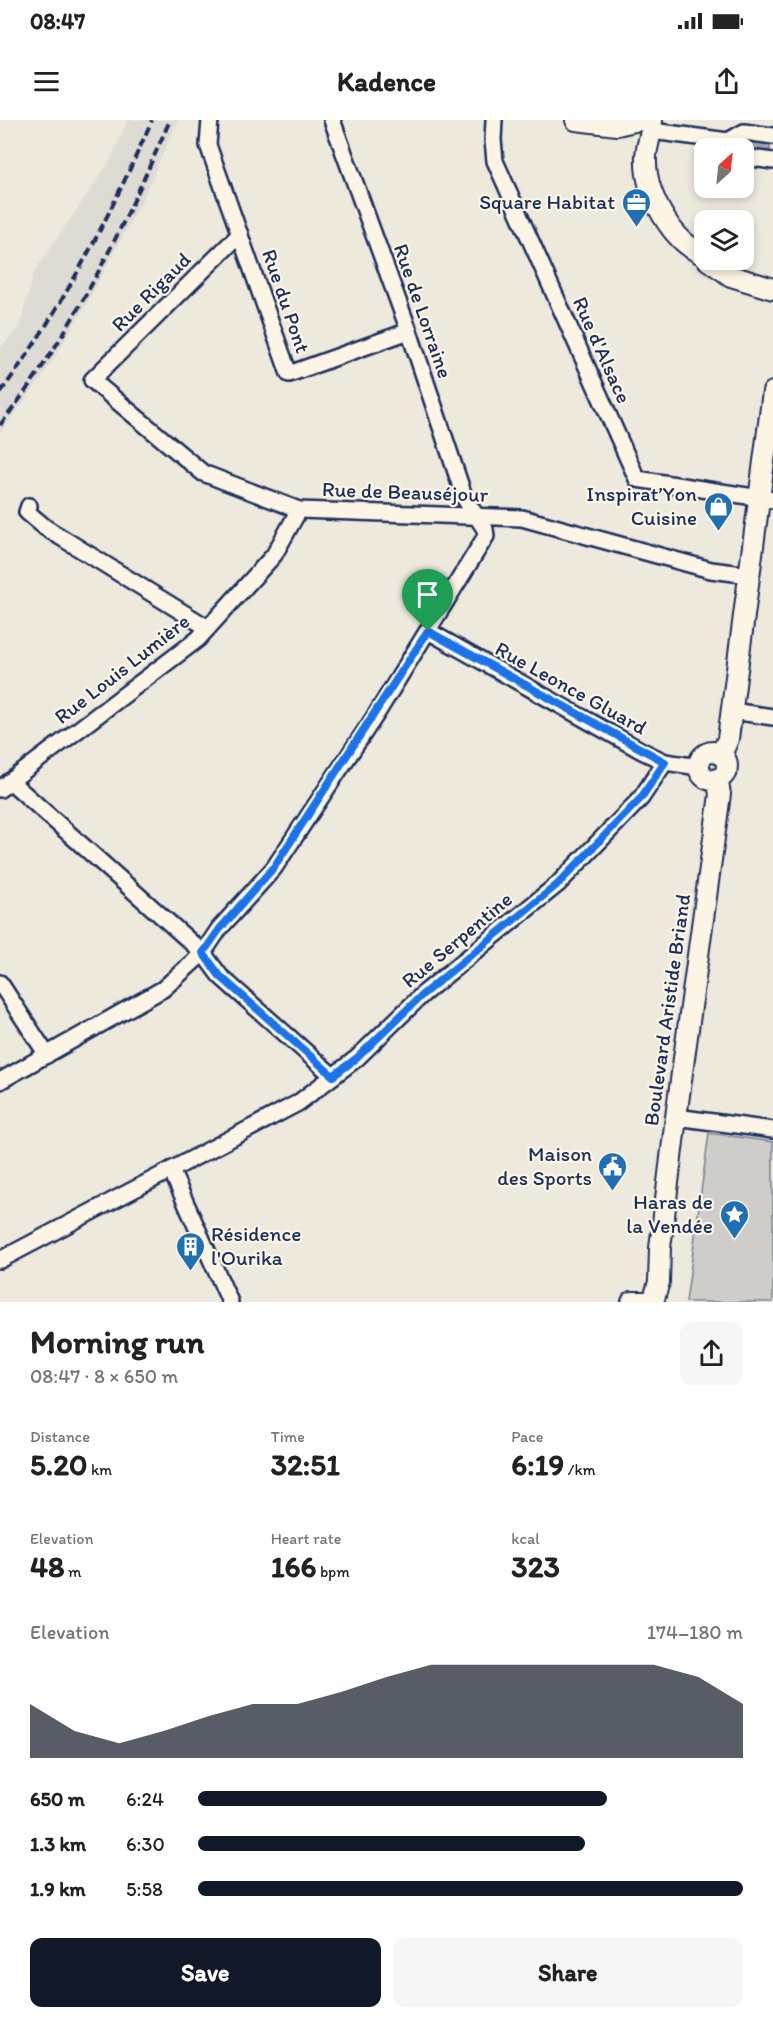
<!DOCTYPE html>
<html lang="en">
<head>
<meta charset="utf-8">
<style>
  body { margin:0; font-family:Itim,sans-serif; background:#f6f6f6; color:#222; height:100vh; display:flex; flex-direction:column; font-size:22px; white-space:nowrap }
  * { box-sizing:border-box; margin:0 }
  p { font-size:20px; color:#767676 }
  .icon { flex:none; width:33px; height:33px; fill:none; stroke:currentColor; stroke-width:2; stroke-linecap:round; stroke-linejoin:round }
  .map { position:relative; height:1182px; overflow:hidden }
  .sheet { display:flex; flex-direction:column; background:#fff; flex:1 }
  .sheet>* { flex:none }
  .needle { width:39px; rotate:27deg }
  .fabs { position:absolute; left:694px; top:18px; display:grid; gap:12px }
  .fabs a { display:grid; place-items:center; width:60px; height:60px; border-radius:12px; background:#fff; box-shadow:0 3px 9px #0003; font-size:30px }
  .pin { position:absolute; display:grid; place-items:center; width:51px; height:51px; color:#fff; margin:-62px -26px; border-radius:50% 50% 50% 0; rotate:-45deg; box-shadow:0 0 6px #0007 }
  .pin .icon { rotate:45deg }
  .round { display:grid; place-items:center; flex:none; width:63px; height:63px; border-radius:12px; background:#f6f6f6 }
  .head { display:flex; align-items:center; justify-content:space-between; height:102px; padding:0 30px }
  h1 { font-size:33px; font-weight:700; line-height:45px }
  .metrics { display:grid; grid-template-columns:repeat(3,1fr); gap:9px; height:102px; padding:6px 30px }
  .metrics div { display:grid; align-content:center }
  .metrics b { font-size:30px; font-weight:700 }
  .metrics small { font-size:16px; font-weight:400 }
  .metrics p { font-size:16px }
  .chart { height:168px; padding:12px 30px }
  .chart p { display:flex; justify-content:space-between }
  .chart svg { width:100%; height:108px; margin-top:6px; fill:#111827; opacity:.7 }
  .primary-button { display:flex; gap:12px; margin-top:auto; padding:12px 30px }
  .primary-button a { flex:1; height:69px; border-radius:12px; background:#111827; color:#fff; font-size:24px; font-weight:700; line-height:69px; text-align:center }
  .primary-button a+a { background:#f6f6f6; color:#222 }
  ul { padding:0 30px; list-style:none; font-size:20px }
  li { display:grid; grid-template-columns:96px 72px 1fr; align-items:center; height:45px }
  li i { height:15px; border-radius:8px; background:#111827 }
  .status { display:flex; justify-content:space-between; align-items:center; height:42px; padding:0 30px; background:#fff; direction:ltr }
  .status svg { height:16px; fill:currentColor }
  header { display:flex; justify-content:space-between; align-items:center; height:78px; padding:0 30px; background:#fff; font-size:27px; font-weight:700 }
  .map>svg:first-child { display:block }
</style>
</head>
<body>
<div class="status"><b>08:47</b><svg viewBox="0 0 49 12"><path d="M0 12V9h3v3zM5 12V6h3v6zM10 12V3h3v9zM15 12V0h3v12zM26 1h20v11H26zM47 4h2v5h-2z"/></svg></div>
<header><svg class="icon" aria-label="menu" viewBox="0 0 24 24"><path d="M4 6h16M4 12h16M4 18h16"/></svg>Kadence<svg class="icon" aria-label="share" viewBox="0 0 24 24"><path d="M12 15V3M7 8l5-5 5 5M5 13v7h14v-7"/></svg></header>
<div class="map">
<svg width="773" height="1182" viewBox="0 0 773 1182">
  <rect width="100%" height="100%" fill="#eee9dd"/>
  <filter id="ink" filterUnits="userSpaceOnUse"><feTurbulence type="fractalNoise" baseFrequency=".0167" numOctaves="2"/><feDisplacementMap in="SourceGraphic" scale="12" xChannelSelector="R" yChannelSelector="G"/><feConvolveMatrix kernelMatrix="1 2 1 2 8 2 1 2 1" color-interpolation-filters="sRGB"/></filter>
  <g filter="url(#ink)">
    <polygon fill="#dedbd4" points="128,0 178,0 142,80 86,185 41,259 0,313 0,229 19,207 34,152 110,41"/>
    <polygon fill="#cfcdca" stroke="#757e94" stroke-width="1.5" points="709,1013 773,1022 773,1182 686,1182"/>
    <polygon fill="#a2a7af" stroke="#6c778f" stroke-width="1.5" points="746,17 771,21 769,36 744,32"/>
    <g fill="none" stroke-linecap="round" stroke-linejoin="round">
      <defs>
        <g id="minor">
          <polyline points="210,0 208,25 289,254 409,211"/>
          <polyline points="494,0 493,20 495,41 637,359 773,380"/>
          <polyline points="652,11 728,21"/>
          <polyline points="734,28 728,21 744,12 773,16"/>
          <polyline points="744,37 773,41"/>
          <polyline points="240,114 92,260 203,353 299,390 522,398 711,450 750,455"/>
          <polyline points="29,386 27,392 46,408 208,508"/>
          <polyline points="428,511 642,631 665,642 699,647"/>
          <polyline points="732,591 773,597"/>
          <polyline points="10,661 203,833 220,856 333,956"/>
          <polyline points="0,669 198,519 274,435 299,390"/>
          <polyline points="0,863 47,935"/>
          <polyline points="0,961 163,869 203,833 219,809 274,748 377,593 486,416 485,409 465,379 409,211 332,0"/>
          <polyline points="676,997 773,1010"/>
          <polyline points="171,1050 230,1182"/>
          <polyline points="0,1140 298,983 357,938 423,874 558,764 641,678 665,642"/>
        </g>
        <g id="major">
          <polyline points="576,0 617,5 639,0"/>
          <path d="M652,0C652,13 647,24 646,36C644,72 671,122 705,135"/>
          <polyline points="708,140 731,156 773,169"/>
          <circle cx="713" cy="646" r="14"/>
          <polyline points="721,635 728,619 773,272"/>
          <polyline points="632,1182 645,1182"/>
          <polyline points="653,1182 659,1162 660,1128 676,997 720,674 717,659"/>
        </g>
      </defs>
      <use href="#minor" stroke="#1b2f5e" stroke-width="20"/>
      <use href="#major" stroke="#1b2f5e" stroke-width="24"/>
      <use href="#minor" stroke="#fcf5e5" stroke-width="15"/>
      <use href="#major" stroke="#fcf5e5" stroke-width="20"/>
      <g stroke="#1b2f5e" stroke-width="4" stroke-dasharray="9 4.5" stroke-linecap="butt">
        <path d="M0,273C63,188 110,96 152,0"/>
        <path d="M0,305C73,213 123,108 170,0"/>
      </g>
    </g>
  </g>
  <g fill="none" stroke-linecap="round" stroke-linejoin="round" filter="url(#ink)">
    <defs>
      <polygon id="route" points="428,511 665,642 641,678 558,764 423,874 357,938 333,956 220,856 203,833 219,810 274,747"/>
    </defs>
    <use href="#route" stroke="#fff" stroke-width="12"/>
    <use href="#route" stroke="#1a73e8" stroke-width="8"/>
  </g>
  <defs>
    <symbol id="office-pin" viewBox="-11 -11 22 30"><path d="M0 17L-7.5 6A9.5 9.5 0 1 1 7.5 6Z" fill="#1f6fb2" stroke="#fcf5e5"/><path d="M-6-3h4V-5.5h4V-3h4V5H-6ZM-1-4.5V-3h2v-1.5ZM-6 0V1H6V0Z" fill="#fff"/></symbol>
    <symbol id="shop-pin" viewBox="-11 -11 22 30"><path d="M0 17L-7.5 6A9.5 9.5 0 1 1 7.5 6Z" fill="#1f6fb2" stroke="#fcf5e5"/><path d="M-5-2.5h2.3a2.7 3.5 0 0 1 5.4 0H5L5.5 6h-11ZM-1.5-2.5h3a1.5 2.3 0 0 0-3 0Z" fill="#fff"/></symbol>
    <symbol id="civic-pin" viewBox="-11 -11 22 30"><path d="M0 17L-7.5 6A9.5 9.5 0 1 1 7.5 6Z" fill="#1f6fb2" stroke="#fcf5e5"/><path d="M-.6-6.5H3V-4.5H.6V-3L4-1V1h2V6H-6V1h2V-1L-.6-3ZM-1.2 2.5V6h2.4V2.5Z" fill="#fff"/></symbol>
    <symbol id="sight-pin" viewBox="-11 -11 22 30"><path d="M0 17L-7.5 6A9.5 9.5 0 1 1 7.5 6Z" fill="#1f6fb2" stroke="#fcf5e5"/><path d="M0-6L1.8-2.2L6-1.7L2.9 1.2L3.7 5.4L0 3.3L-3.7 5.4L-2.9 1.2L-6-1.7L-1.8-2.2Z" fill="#fff"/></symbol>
    <symbol id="building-pin" viewBox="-11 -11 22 30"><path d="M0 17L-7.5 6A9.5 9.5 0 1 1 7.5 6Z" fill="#1f6fb2" stroke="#fcf5e5"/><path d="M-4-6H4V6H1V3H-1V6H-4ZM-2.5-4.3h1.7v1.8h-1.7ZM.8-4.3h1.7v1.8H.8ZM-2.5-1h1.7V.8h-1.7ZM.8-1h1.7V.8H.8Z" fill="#fff"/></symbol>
  </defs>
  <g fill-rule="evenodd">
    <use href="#office-pin" x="620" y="66" width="33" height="45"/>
    <use href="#shop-pin" x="702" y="370" width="33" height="45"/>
    <use href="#civic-pin" x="596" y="1030" width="33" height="45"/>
    <use href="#sight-pin" x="718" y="1078" width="33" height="45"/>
    <use href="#building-pin" x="174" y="1110" width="33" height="45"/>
  </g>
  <g text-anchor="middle" stroke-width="4.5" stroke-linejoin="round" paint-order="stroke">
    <g font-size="21" fill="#1b2f5e" stroke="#fcf5e5" text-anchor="end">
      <text x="615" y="89">Square Habitat</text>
      <text x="697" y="381">Inspirat’Yon<tspan x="697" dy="24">Cuisine</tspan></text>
      <text x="592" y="1041">Maison<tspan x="592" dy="24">des Sports</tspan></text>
      <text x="713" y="1089">Haras de<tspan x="713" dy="24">la Vendée</tspan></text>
      <text x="211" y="1121" text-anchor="start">Résidence<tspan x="211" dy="24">l'Ourika</tspan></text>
    </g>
    <g font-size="21" fill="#1b2f5e" stroke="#fcf5e5">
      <text transform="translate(151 172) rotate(-45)" y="7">Rue Rigaud</text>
      <text transform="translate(286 181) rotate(71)" y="7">Rue du Pont</text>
      <text transform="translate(423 191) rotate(71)" y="7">Rue de Lorraine</text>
      <text transform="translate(602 230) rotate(66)" y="7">Rue d'Alsace</text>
      <text transform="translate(405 372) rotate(2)" y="7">Rue de Beauséjour</text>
      <text transform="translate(122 549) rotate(-38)" y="7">Rue Louis Lumière</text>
      <text transform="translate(571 568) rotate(29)" y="7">Rue Leonce Gluard</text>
      <text transform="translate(457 820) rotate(-40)" y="7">Rue Serpentine</text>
      <text transform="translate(667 890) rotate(-82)" y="7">Boulevard Aristide Briand</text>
    </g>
  </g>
</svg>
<div class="fabs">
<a><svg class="needle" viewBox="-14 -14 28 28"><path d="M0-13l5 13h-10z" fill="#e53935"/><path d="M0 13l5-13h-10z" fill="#767676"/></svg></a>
<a><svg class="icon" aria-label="layers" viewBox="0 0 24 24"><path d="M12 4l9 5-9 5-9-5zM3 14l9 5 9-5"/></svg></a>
</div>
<div class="pin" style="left:428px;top:511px;background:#1e9e55"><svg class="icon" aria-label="arrive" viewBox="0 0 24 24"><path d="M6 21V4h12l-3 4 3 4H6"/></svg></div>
</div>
<section class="sheet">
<div class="head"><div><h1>Morning run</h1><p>08:47 · 8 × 650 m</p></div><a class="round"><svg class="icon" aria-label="share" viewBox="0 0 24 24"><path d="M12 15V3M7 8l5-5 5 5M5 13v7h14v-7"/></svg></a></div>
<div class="metrics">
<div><p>Distance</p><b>5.20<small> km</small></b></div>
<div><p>Time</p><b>32:51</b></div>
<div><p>Pace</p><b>6:19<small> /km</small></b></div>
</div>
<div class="metrics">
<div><p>Elevation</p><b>48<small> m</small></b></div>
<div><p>Heart rate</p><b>166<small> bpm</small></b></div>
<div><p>kcal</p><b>323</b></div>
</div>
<div class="chart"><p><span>Elevation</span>174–180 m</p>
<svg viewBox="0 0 160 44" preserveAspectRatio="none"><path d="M0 44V22L10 33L20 38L30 33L40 27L50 22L60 22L70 17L80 11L90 6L100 6L110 6L120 6L130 6L140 6L150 11L160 22V44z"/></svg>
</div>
<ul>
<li><b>650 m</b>6:24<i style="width:75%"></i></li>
<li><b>1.3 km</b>6:30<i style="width:71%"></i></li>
<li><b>1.9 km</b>5:58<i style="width:100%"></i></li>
</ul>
<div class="primary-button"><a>Save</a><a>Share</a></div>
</section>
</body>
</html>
